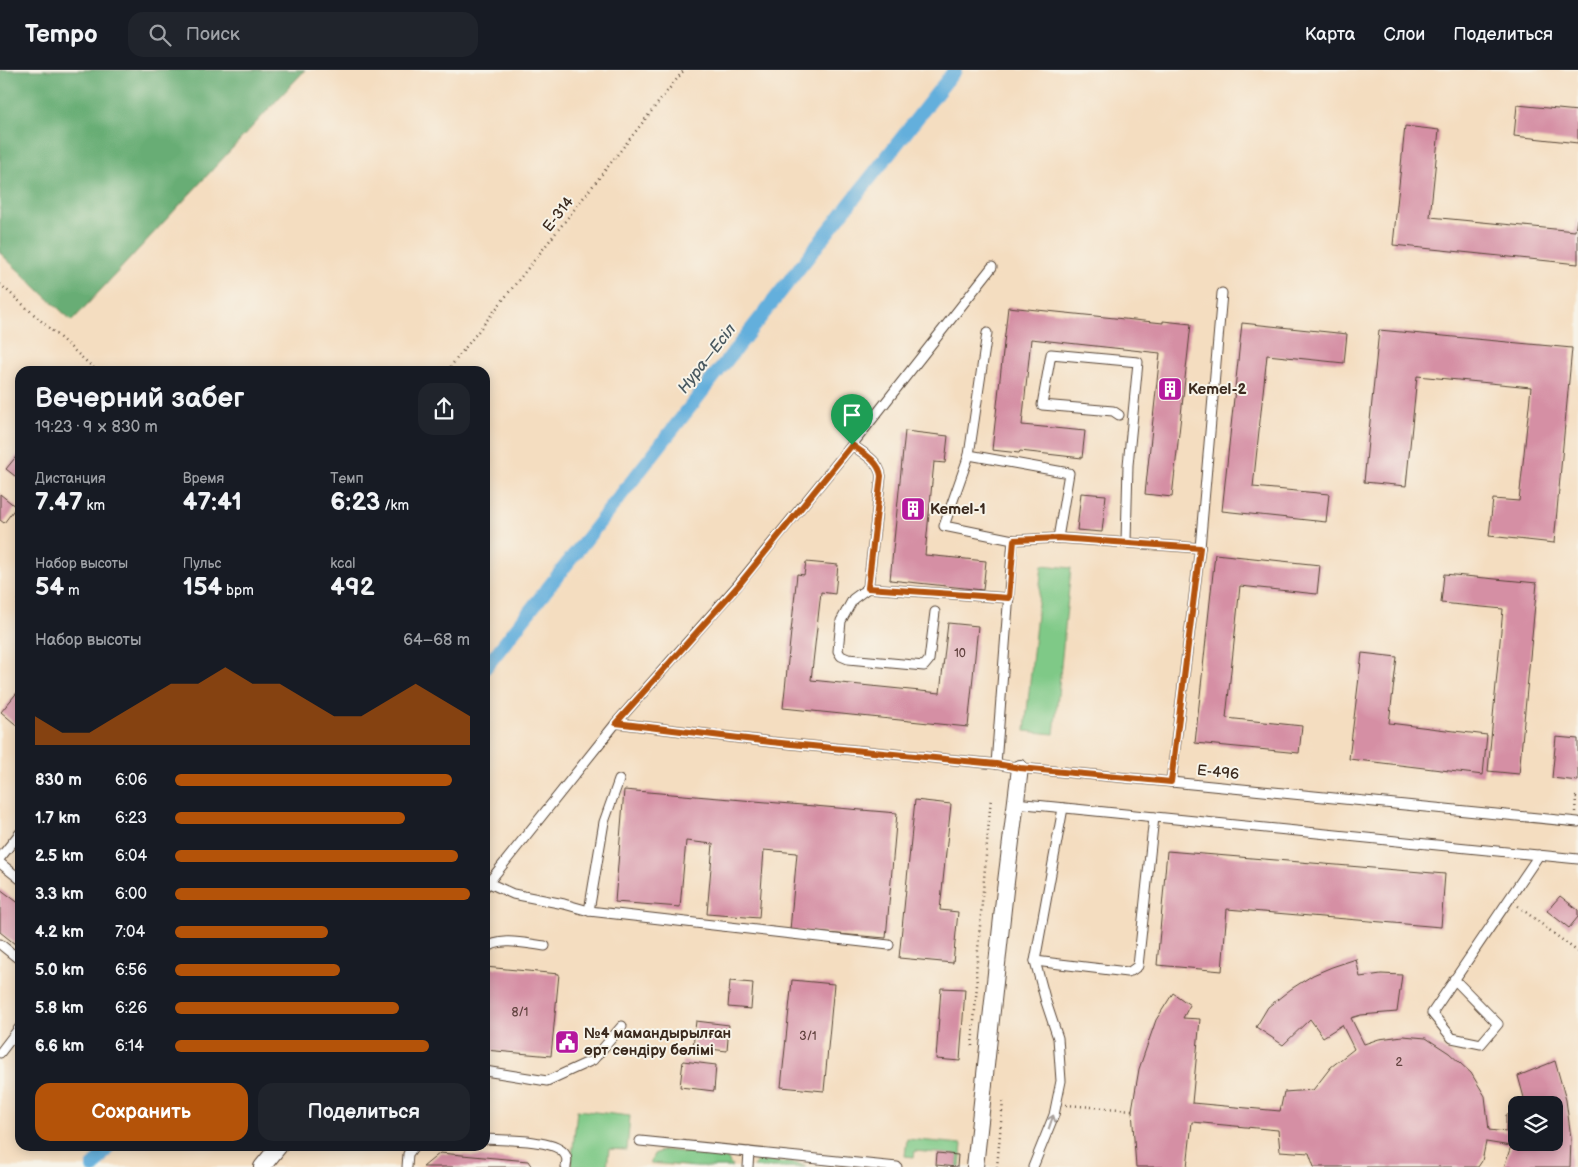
<!DOCTYPE html>
<html lang="ru">
<head>
<meta charset="utf-8">
<style>
  body { margin:0; font-family:"Balsamiq Sans",sans-serif; background:#20242c; color:#f1f3f6; height:100vh; display:flex; flex-direction:column; font-size:19px; white-space:nowrap }
  * { box-sizing:border-box; margin:0 }
  p { font-size:16px; color:#9ea1a6 }
  .icon { flex:none; width:28px; height:28px; fill:none; stroke:currentColor; stroke-width:2; stroke-linecap:round; stroke-linejoin:round }
  .map { position:relative; flex:1; overflow:hidden }
  .details { position:absolute; left:15px; top:296px; width:475px; height:785px; display:flex; flex-direction:column; background:#171b24; border-radius:15px; box-shadow:0 2px 12px #0003 }
  .details>* { flex:none }
  .controls { position:absolute; left:1508px; top:1026px; display:grid; gap:10px }
  .controls a { display:grid; place-items:center; width:55px; height:55px; border-radius:10px; background:#171b24; box-shadow:0 2px 12px #0003; font-size:25px }
  .pin { position:absolute; display:grid; place-items:center; width:42px; height:42px; color:#fff; margin:-51px -21px; border-radius:50% 50% 50% 0; rotate:-45deg; box-shadow:0 0 5px #0007 }
  .pin .icon { rotate:45deg }
  .round { display:grid; place-items:center; flex:none; width:52px; height:52px; border-radius:15px; background:#20242c }
  .overview { display:flex; align-items:center; justify-content:space-between; height:85px; padding:0 20px }
  h1 { font-size:28px; font-weight:700; line-height:38px }
  .figures { display:grid; grid-template-columns:repeat(3,1fr); gap:8px; height:85px; padding:5px 20px }
  .figures div { display:grid; align-content:center }
  .figures b { font-size:25px; font-weight:700 }
  .figures small { font-size:14px; font-weight:400 }
  .figures p { font-size:14px }
  .chart { height:140px; padding:10px 20px }
  .chart p { display:flex; justify-content:space-between }
  .chart svg { width:100%; height:90px; margin-top:5px; fill:#b45309; opacity:.7 }
  .action { display:flex; gap:10px; margin-top:auto; padding:10px 20px }
  .action a { flex:1; height:58px; border-radius:15px; background:#b45309; color:#fff; font-size:20px; font-weight:700; line-height:58px; text-align:center }
  .action a+a { background:#20242c; color:#f1f3f6 }
  ul { padding:0 20px; list-style:none; font-size:16px }
  li { display:grid; grid-template-columns:80px 60px 1fr; align-items:center; height:38px }
  li i { height:12px; border-radius:6px; background:#b45309 }
  header { display:flex; align-items:center; gap:30px; box-sizing:border-box; height:70px; padding:0 25px; background:#171b24; border-bottom:1px solid #363941 }
  header strong { font-size:24px }
  nav { display:flex; gap:28px; margin-inline-start:auto; font-size:18px }
  .search { width:350px; height:45px; background:#20242c; display:flex; align-items:center; gap:12px; box-sizing:border-box; padding:0 18px; border-radius:15px; color:#9ea1a6; font-size:19px }
  .map>svg:first-child { display:block }
</style>
</head>
<body>
<header>
<strong>Tempo</strong>
<div class="search"><svg class="icon" aria-label="search" viewBox="0 0 24 24"><circle cx="10" cy="10" r="6"/><path d="M15 15l6 6"/></svg>Поиск</div>
<nav><a>Карта</a><a>Слои</a><a>Поделиться</a></nav>
</header>
<div class="map">
<svg width="1578" height="1097" viewBox="0 0 1578 1097">
  <rect width="100%" height="100%" fill="#f7f3e8"/>
  <filter id="ink" filterUnits="userSpaceOnUse"><feTurbulence type="fractalNoise" baseFrequency=".02" numOctaves="2"/><feDisplacementMap in="SourceGraphic" scale="10" xChannelSelector="R" yChannelSelector="G"/><feConvolveMatrix kernelMatrix="1 2 1 2 8 2 1 2 1" color-interpolation-filters="sRGB"/></filter>
  <filter id="wash" filterUnits="userSpaceOnUse"><feTurbulence type="fractalNoise" baseFrequency=".0096" numOctaves="4" result="noise"/><feDisplacementMap in="SourceGraphic" scale="20" xChannelSelector="R" yChannelSelector="G"/><feGaussianBlur stdDeviation="1.12" result="paint"/><feColorMatrix in="noise" values="0 0 0 0 0 0 0 0 0 0 0 0 0 0 0 0 0 1.4 0 .05"/><feComposite in="paint" operator="in"/></filter>
  <g filter="url(#wash)">
    <rect width="100%" height="100%" fill="#f4ddc0"/>
    <g fill="#7fc987" stroke="#5d7a52">
      <polygon points="1042,495 1071,498 1054,664 1025,661"/>
      <polygon points="577,1040 630,1046 627,1080 609,1079 607,1097 571,1097"/>
      <polygon points="907,1069 962,1074 960,1097 957,1097 958,1085 915,1081 914,1087 905,1086"/>
      <polygon points="663,1080 723,1086 727,1088 732,1097 697,1097 650,1093 654,1084"/>
      <polygon points="760,1090 800,1094 806,1097 753,1097 757,1091"/>
    </g>
    <polygon fill="#67ad74" stroke="#516c49" points="0,0 305,0 72,251 0,183"/>
    <g fill="none" stroke-linecap="round" stroke-linejoin="round">
      <g stroke="#63afdc" stroke-width="14">
        <polyline points="485,598 955,0"/>
        <polyline points="93,1097 109,1076"/>
      </g>
    </g>
    <g id="blocks">
      <g fill="#d58fa4">
        <polygon points="1517,35 1578,41 1578,73 1514,66"/>
        <polygon points="1405,56 1439,60 1430,147 1575,161 1577,149 1578,149 1578,194 1393,175"/>
        <polygon points="1008,237 1163,253 1163,251 1191,254 1172,427 1145,424 1160,283 1031,269 1022,355 1085,361 1082,388 1020,381 1019,383 992,380"/>
        <polygon points="1242,253 1347,264 1344,293 1267,285 1253,417 1329,424 1326,452 1222,441"/>
        <polygon points="1379,260 1572,278 1554,473 1489,466 1493,429 1519,431 1531,317 1417,306 1406,416 1364,412"/>
        <polygon points="905,361 948,366 945,393 934,392 925,485 986,491 983,520 890,510"/>
        <polygon points="19,383 20,384 20,410 6,399"/>
        <polygon points="1081,423 1106,425 1102,462 1077,460"/>
        <polygon points="0,424 16,437 4,453 0,450"/>
        <polygon points="1215,484 1320,495 1317,524 1240,516 1226,648 1302,656 1299,683 1195,673"/>
        <polygon points="806,492 838,495 835,524 821,522 811,610 940,623 948,553 978,556 968,657 783,638 797,504 804,505"/>
        <polygon points="1444,504 1537,513 1519,704 1488,701 1503,539 1441,533"/>
        <polygon points="1362,583 1397,587 1389,653 1487,665 1483,705 1349,689"/>
        <polygon points="20,619 20,658 1,642"/>
        <polygon points="1556,667 1578,669 1578,711 1552,708"/>
        <polygon points="624,720 897,743 886,868 790,860 797,783 764,780 759,848 707,844 713,774 686,771 680,837 615,832"/>
        <polygon points="915,730 951,734 940,840 958,842 953,893 899,888"/>
        <polygon points="1167,781 1445,804 1441,857 1227,839 1222,901 1157,895"/>
        <polygon points="0,819 20,834 20,878 0,862"/>
        <polygon points="1560,826 1578,840 1578,847 1569,858 1547,841"/>
        <polygon points="1356,889 1360,907 1381,904 1402,905 1397,942 1361,945 1351,948 1364,974 1379,969 1403,966 1426,968 1449,983 1471,1003 1485,1026 1489,1060 1506,1062 1506,1045 1516,1044 1516,1072 1554,1072 1554,1035 1526,1035 1518,1006 1555,991 1566,1030 1571,1068 1570,1097 1504,1097 1511,1076 1486,1072 1482,1091 1478,1097 1314,1097 1309,1083 1280,1081 1278,1060 1192,1052 1187,1097 1136,1097 1132,1040 1139,999 1156,950 1173,923 1190,935 1183,948 1200,949 1192,1033 1280,1041 1284,1022 1313,1020 1331,997 1354,979 1342,955 1323,967 1310,949 1283,975 1256,957 1268,937 1291,919 1313,905 1332,897"/>
        <polygon points="485,897 559,904 551,986 485,980"/>
        <polygon points="792,910 834,914 824,1021 781,1017"/>
        <polygon points="730,911 753,913 751,939 728,937"/>
        <polygon points="941,918 965,919 960,991 936,989"/>
        <polygon points="696,951 729,955 727,981 693,977"/>
        <polygon points="683,991 716,995 714,1021 680,1017"/>
        <polygon points="440,1083 528,1091 532,1097 423,1097"/>
        <polygon points="937,1083 958,1085 957,1097 936,1095"/>
      </g>
    </g>
  </g>
  <g filter="url(#ink)">
    <use href="#blocks" fill-opacity="0" stroke="#574536" stroke-width="1"/>
    <g fill="none" stroke-linecap="round" stroke-linejoin="round">
      <defs>
        <g id="lane">
          <polyline points="987,263 969,385 944,456 1013,470 996,694"/>
          <polyline points="1119,345 1113,341 1042,335 1051,284 1138,292 1128,395 1126,472"/>
          <path d="M852,375C863,383 879,391 881,406L868,518"/>
          <polyline points="969,385 1069,403 1058,468"/>
          <polyline points="1013,470 1058,468 1200,478"/>
          <polyline points="935,542 929,590 924,596 848,589 841,586 838,581 841,551 853,529 868,518 1009,528"/>
          <polyline points="616,653 771,672 996,694 1020,698 1171,712 1578,752"/>
          <polyline points="1171,712 1200,478 1222,223"/>
          <polyline points="1015,733 1578,789"/>
          <polyline points="0,788 20,763"/>
          <polyline points="0,793 20,809"/>
          <polyline points="489,813 513,824 564,834 589,841 889,875"/>
          <polyline points="485,817 616,653 737,516 852,375 992,197"/>
          <polyline points="589,841 604,752 619,710"/>
          <polyline points="0,874 20,890"/>
          <path d="M485,879C500,866 527,874 545,876"/>
          <polyline points="1035,891 1127,902 1131,901 1138,896 1154,747"/>
          <polyline points="1454,909 1498,954 1481,974 1452,968 1432,943 1539,785"/>
          <polyline points="0,983 20,957"/>
          <polyline points="485,1001 547,1011 593,990 622,956"/>
          <path d="M485,1069C503,1070 551,1069 563,1082C568,1087 567,1091 566,1097"/>
          <polyline points="640,1071 897,1097"/>
          <polyline points="407,1097 408,1084 414,1076"/>
          <polyline points="748,1097 749,1082"/>
          <polyline points="1033,1097 1054,1045 1061,1011 1058,968 1046,932 1035,891 1063,738"/>
        </g>
        <g id="street">
          <polyline points="262,1097 279,1076"/>
          <polyline points="975,1097 1005,820 1020,698"/>
        </g>
      </defs>
      <use href="#lane" stroke="#574536" stroke-width="11"/>
      <use href="#street" stroke="#574536" stroke-width="18"/>
      <g stroke="#574536" stroke-width="2.5" stroke-dasharray="1 4" stroke-linecap="butt">
        <polyline points="0,214 97,301"/>
        <polyline points="447,301 684,0"/>
        <polyline points="20,525 18,527 18,537 20,538"/>
        <polyline points="1575,742 1576,727 1578,728"/>
        <polyline points="1518,836 1578,882"/>
        <polyline points="972,976 977,915 976,903 991,727"/>
        <polyline points="1066,1035 1132,1040"/>
        <polyline points="997,1097 1003,1031"/>
      </g>
      <use href="#lane" stroke="#fff" stroke-width="9"/>
      <use href="#street" stroke="#fff" stroke-width="16"/>
    </g>
    <defs><path id="oneway-shaft" d="M-6 0H5M1.5-3L5.5 0L1.5 3" fill="none" stroke-width="1.6" stroke-linecap="round" stroke-linejoin="round" transform="scale(1.25)"/></defs>
    <use stroke="#a79f9a" href="#oneway-shaft" transform="translate(1051 1052) rotate(-71)"/>
  </g>
  <g fill="none" stroke-linecap="round" stroke-linejoin="round" filter="url(#ink)">
    <defs>
      <path id="route" d="M852,375C863,383 879,391 881,406L868,518L1009,528L1014,470L1058,468L1200,478L1171,712L1020,698L996,694L771,672L616,653L738,516Z"/>
    </defs>
    <use href="#route" stroke="#fff" stroke-width="10"/>
    <use href="#route" stroke="#b45309" stroke-width="6"/>
  </g>
  <defs>
    <symbol id="building-square" viewBox="-11 -11 22 22"><rect x="-9" y="-9" width="18" height="18" rx="4" fill="#b5179e" stroke="#f7f3e8"/><path d="M-4-6H4V6H1V3H-1V6H-4ZM-2.5-4.3h1.7v1.8h-1.7ZM.8-4.3h1.7v1.8H.8ZM-2.5-1h1.7V.8h-1.7ZM.8-1h1.7V.8H.8Z" fill="#fff"/></symbol>
    <symbol id="civic-square" viewBox="-11 -11 22 22"><rect x="-9" y="-9" width="18" height="18" rx="4" fill="#b5179e" stroke="#f7f3e8"/><path d="M-.6-6.5H3V-4.5H.6V-3L4-1V1h2V6H-6V1h2V-1L-.6-3ZM-1.2 2.5V6h2.4V2.5Z" fill="#fff"/></symbol>
  </defs>
  <g fill-rule="evenodd">
    <use href="#building-square" x="1156" y="305" width="28" height="28"/>
    <use href="#building-square" x="899" y="425" width="28" height="28"/>
    <use href="#civic-square" x="553" y="958" width="28" height="28"/>
  </g>
  <g text-anchor="middle" stroke-width="4" stroke-linejoin="round" paint-order="stroke">
    <g font-size="12" fill="#624340">
      <text x="960" y="587">10</text>
      <text x="520" y="946">8/1</text>
      <text x="808" y="970">3/1</text>
      <text x="1399" y="996">2</text>
    </g>
    <g font-size="15" fill="#3b2a1e" stroke="#f7f3e8">
      <text transform="translate(558 144) rotate(-52)" y="5">E-314</text>
      <text transform="translate(1218 702) rotate(6)" y="5">E-496</text>
    </g>
    <g font-size="15" font-weight="bold" fill="#3b2a1e" stroke="#f7f3e8" text-anchor="start">
      <text x="1188" y="324">Kemel-2</text>
      <text x="930" y="444">Kemel-1</text>
      <text x="584" y="968">№4 мамандырылған<tspan x="584" dy="17">өрт сөндіру бөлімі</tspan></text>
    </g>
    <g font-size="16" font-style="italic" fill="#495960" stroke="#f7f3e8">
      <text transform="translate(706 288) rotate(-52)" y="6">Нура—Есіл</text>
    </g>
  </g>
</svg>
<div class="controls">
<a><svg class="icon" aria-label="layers" viewBox="0 0 24 24"><path d="M12 4l9 5-9 5-9-5zM3 14l9 5 9-5"/></svg></a>
</div>
<div class="pin" style="left:852px;top:375px;background:#1e9e55"><svg class="icon" aria-label="arrive" viewBox="0 0 24 24"><path d="M6 21V4h12l-3 4 3 4H6"/></svg></div>
<section class="details">
<div class="overview"><div><h1>Вечерний забег</h1><p>19:23 · 9 × 830 m</p></div><a class="round"><svg class="icon" aria-label="share" viewBox="0 0 24 24"><path d="M12 15V3M7 8l5-5 5 5M5 13v7h14v-7"/></svg></a></div>
<div class="figures">
<div><p>Дистанция</p><b>7.47<small> km</small></b></div>
<div><p>Время</p><b>47:41</b></div>
<div><p>Темп</p><b>6:23<small> /km</small></b></div>
</div>
<div class="figures">
<div><p>Набор высоты</p><b>54<small> m</small></b></div>
<div><p>Пульс</p><b>154<small> bpm</small></b></div>
<div><p>kcal</p><b>492</b></div>
</div>
<div class="chart"><p><span>Набор высоты</span>64–68 m</p>
<svg viewBox="0 0 160 44" preserveAspectRatio="none"><path d="M0 44V30L10 38L20 38L30 30L40 22L50 14L60 14L70 6L80 14L90 14L100 22L110 30L120 30L130 22L140 14L150 22L160 30V44z"/></svg>
</div>
<ul>
<li><b>830 m</b>6:06<i style="width:94%"></i></li>
<li><b>1.7 km</b>6:23<i style="width:78%"></i></li>
<li><b>2.5 km</b>6:04<i style="width:96%"></i></li>
<li><b>3.3 km</b>6:00<i style="width:100%"></i></li>
<li><b>4.2 km</b>7:04<i style="width:52%"></i></li>
<li><b>5.0 km</b>6:56<i style="width:56%"></i></li>
<li><b>5.8 km</b>6:26<i style="width:76%"></i></li>
<li><b>6.6 km</b>6:14<i style="width:86%"></i></li>
</ul>
<div class="action"><a>Сохранить</a><a>Поделиться</a></div>
</section>
</div>
</body>
</html>
